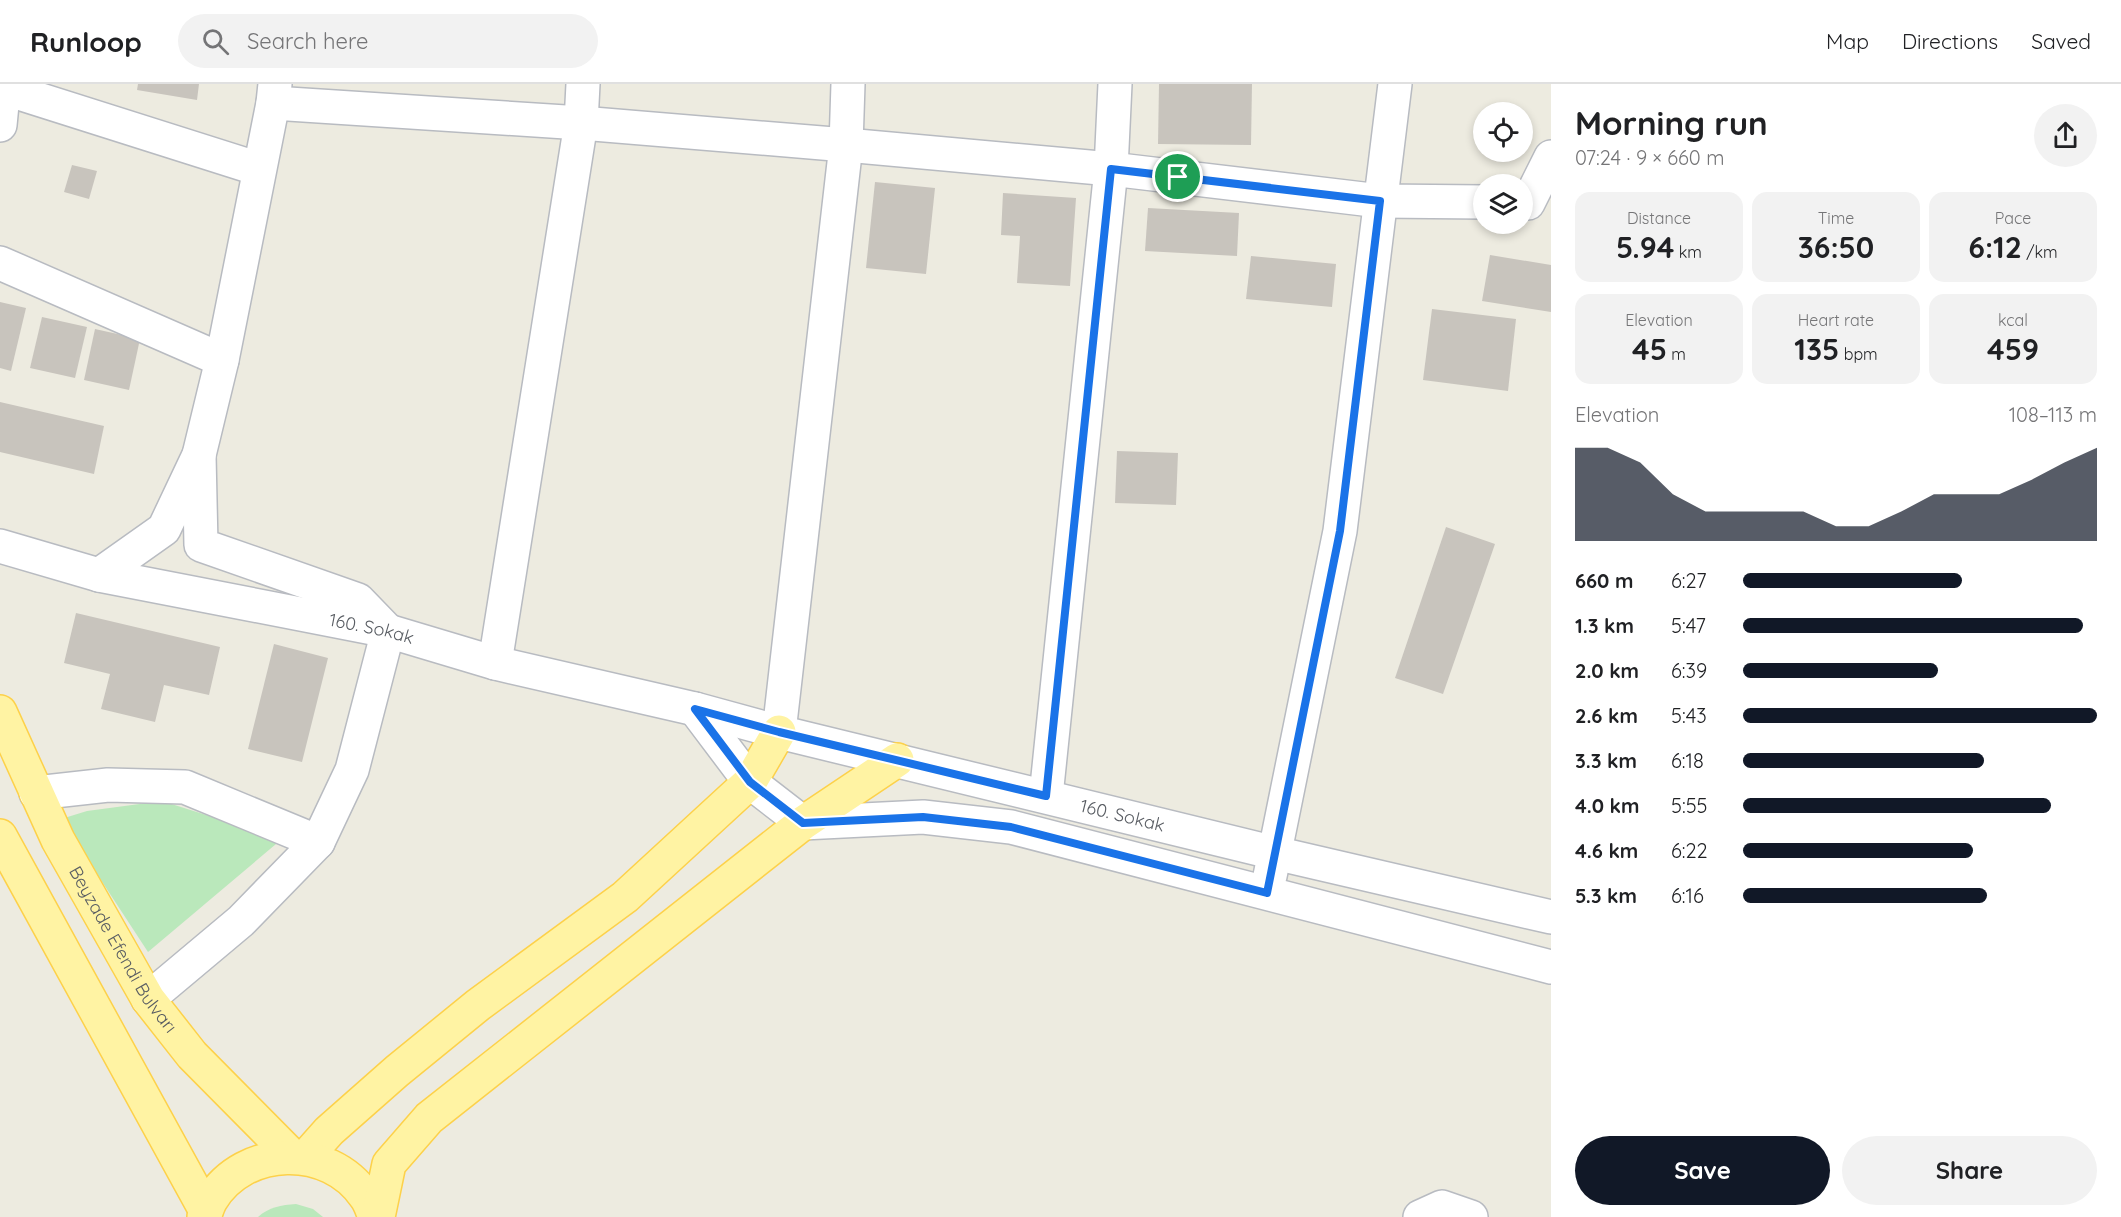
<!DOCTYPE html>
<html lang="en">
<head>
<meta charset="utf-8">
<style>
  body { margin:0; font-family:Quicksand,sans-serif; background:#f2f2f2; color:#202124; height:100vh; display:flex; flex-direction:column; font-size:22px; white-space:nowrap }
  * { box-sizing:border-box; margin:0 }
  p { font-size:20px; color:#757577 }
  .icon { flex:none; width:33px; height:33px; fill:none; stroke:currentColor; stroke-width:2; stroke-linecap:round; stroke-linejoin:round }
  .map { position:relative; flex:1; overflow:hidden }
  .panel { display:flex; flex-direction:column; background:#fff; width:570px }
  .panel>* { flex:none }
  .fabs { position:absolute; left:1473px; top:18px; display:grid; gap:12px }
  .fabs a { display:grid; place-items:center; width:60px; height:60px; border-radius:50%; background:#fff; box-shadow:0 3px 9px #0003; font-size:30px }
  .pin { position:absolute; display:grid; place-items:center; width:51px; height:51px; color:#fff; margin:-26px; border:3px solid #fff; border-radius:50%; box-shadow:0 2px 6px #0007 }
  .round { display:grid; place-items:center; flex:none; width:63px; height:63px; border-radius:32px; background:#f2f2f2 }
  .overview { display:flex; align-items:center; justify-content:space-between; height:102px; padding:0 24px }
  h1 { font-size:33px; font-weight:700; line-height:45px }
  .metrics { display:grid; grid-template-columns:repeat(3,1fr); gap:9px; height:102px; padding:6px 24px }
  .metrics div { display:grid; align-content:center; border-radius:15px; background:#f2f2f2; text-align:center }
  .metrics b { font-size:30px; font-weight:700 }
  .metrics small { font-size:16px; font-weight:400 }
  .metrics p { font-size:16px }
  .chart { height:168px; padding:12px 24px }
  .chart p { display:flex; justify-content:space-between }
  .chart svg { width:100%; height:108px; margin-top:6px; fill:#111827; opacity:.7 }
  .action { display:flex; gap:12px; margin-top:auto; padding:12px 24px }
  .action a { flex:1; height:69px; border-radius:36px; background:#111827; color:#fff; font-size:24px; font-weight:700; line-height:69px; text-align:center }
  .action a+a { background:#f2f2f2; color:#202124 }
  ul { padding:0 24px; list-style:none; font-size:20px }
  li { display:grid; grid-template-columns:96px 72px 1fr; align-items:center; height:45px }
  li i { height:15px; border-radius:8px; background:#111827 }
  header { display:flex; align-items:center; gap:36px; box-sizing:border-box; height:84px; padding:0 30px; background:#fff; border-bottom:2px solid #e0e0e0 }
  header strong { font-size:28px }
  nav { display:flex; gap:33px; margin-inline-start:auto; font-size:21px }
  .search { width:420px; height:54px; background:#f2f2f2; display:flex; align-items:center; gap:15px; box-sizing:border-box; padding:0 21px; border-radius:33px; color:#757577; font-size:22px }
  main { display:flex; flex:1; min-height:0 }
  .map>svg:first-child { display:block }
</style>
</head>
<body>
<header>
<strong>Runloop</strong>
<div class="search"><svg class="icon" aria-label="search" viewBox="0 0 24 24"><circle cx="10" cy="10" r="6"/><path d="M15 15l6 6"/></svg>Search here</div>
<nav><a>Map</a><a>Directions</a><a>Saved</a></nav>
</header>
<main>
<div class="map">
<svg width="1551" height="1133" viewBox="0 0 1551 1133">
  <rect width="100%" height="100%" fill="#edebe0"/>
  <g fill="#bae8bb">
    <polygon points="162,717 282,755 148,868 61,735 87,727"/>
    <path d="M296,1120L313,1125L323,1133H258C269,1123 281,1121 296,1120Z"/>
  </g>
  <g fill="#c8c4bd">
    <polygon points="138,0 199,0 197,16 137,6"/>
    <polygon points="1159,0 1252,0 1251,61 1158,60"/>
    <polygon points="72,81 97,87 89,115 64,108"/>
    <polygon points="875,98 935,104 926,190 866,184"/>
    <polygon points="1003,109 1076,114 1070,202 1017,199 1020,152 1001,151"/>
    <polygon points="1148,124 1239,129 1237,172 1145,167"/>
    <polygon points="1490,171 1551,181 1551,228 1482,217"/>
    <polygon points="1251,172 1336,180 1332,223 1246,215"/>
    <polygon points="0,218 26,224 11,287 0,284"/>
    <polygon points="1432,225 1516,235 1508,307 1423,296"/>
    <polygon points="42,233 87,243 75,294 30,284"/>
    <polygon points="95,245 140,255 129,306 84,296"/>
    <polygon points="0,318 104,342 94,390 0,368"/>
    <polygon points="1117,367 1178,369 1176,421 1115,419"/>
    <polygon points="1446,443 1495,460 1443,610 1395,594"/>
    <polygon points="76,529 220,563 209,611 164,601 155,638 101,625 110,590 64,579"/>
    <polygon points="274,560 328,574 302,678 248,665"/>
  </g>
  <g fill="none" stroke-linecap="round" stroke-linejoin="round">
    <defs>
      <g id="minor">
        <polyline points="3,4 259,85"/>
        <polyline points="273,19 581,39 846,61 1111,85 1380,117 1484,118"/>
        <polyline points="0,41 4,0"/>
        <polyline points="1522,119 1528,119 1551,73"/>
        <polyline points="0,179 222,276"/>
        <path id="s1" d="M0,462L99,491L388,547L495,579L695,625L779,648L1275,769L1551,833"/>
        <polyline points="99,491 164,445 199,371 222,276 273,19 275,0"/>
        <polyline points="495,579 581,39 583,0"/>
        <polyline points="695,625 750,698 803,739 923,733 1011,743 1551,883"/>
        <polyline points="779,648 846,61 848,0"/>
        <polyline points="36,709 108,701 185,703 318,758"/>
        <polyline points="1046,712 1111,85 1115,0"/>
        <polyline points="1270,792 1340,447 1395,0"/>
        <polyline points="148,915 241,837 318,758 352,686 388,547 358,516 201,461 199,371"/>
        <polyline points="1420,1133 1442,1123 1471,1133"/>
      </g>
      <g id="major">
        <path id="s2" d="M0,628L58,756L148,915L192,971L292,1072"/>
        <polyline points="0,752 206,1127"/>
        <polyline points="305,1074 329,1047 397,987 478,921 625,813 750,698 779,648"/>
        <path d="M204,1133C206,1128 208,1121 211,1116C244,1061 329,1059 365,1112C370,1118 372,1126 375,1133"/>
        <polyline points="378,1133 389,1080 429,1034 803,739 897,676"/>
      </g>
    </defs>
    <use href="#minor" stroke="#b8bbc1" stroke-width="36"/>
    <use href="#major" stroke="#fdd14a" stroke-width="36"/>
    <use href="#minor" stroke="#fff" stroke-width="33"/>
    <use href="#major" stroke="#fff3a3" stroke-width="33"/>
  </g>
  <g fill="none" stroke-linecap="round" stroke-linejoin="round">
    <defs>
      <polygon id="route" points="1111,85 1380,117 1340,447 1267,809 1011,743 923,733 803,739 750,698 695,625 779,648 1046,712"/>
    </defs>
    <use href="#route" stroke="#fff" stroke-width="12"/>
    <use href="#route" stroke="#1a73e8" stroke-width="8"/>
  </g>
  <g text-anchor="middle" stroke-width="4.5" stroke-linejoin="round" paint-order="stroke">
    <g font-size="18" fill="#595d63" stroke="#fff">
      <text dy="6" stroke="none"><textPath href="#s1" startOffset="381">160. Sokak</textPath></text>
      <text dy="6" stroke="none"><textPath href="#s1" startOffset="1155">160. Sokak</textPath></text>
      <text dy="6" stroke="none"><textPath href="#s2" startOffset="268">Beyzade Efendi Bulvarı</textPath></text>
    </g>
  </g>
</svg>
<div class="fabs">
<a><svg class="icon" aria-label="locate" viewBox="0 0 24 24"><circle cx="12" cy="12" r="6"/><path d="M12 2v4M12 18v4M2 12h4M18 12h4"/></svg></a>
<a><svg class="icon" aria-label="layers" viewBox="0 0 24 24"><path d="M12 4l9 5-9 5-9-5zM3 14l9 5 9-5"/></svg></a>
</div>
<div class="pin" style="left:1178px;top:93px;background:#1e9e55"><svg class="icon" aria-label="arrive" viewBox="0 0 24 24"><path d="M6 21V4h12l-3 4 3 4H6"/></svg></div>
</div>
<section class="panel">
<div class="overview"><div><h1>Morning run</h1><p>07:24 · 9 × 660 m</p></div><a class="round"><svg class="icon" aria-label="share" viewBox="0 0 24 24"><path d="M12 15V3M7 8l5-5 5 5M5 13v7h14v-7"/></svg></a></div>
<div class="metrics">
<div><p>Distance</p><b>5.94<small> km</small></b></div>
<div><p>Time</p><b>36:50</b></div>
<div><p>Pace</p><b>6:12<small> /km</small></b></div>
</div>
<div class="metrics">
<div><p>Elevation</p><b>45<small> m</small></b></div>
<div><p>Heart rate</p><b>135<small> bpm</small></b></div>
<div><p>kcal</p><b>459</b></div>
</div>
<div class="chart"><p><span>Elevation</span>108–113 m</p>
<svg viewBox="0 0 160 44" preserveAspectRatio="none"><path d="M0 44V6L10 6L20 12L30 25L40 32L50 32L60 32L70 32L80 38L90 38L100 32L110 25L120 25L130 25L140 19L150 12L160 6V44z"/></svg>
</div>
<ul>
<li><b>660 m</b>6:27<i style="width:62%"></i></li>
<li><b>1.3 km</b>5:47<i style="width:96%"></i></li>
<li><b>2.0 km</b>6:39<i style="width:55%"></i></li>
<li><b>2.6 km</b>5:43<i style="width:100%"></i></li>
<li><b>3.3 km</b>6:18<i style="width:68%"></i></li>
<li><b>4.0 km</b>5:55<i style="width:87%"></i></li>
<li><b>4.6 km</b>6:22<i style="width:65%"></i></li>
<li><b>5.3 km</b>6:16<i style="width:69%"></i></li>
</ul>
<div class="action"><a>Save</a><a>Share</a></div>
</section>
</main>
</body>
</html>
